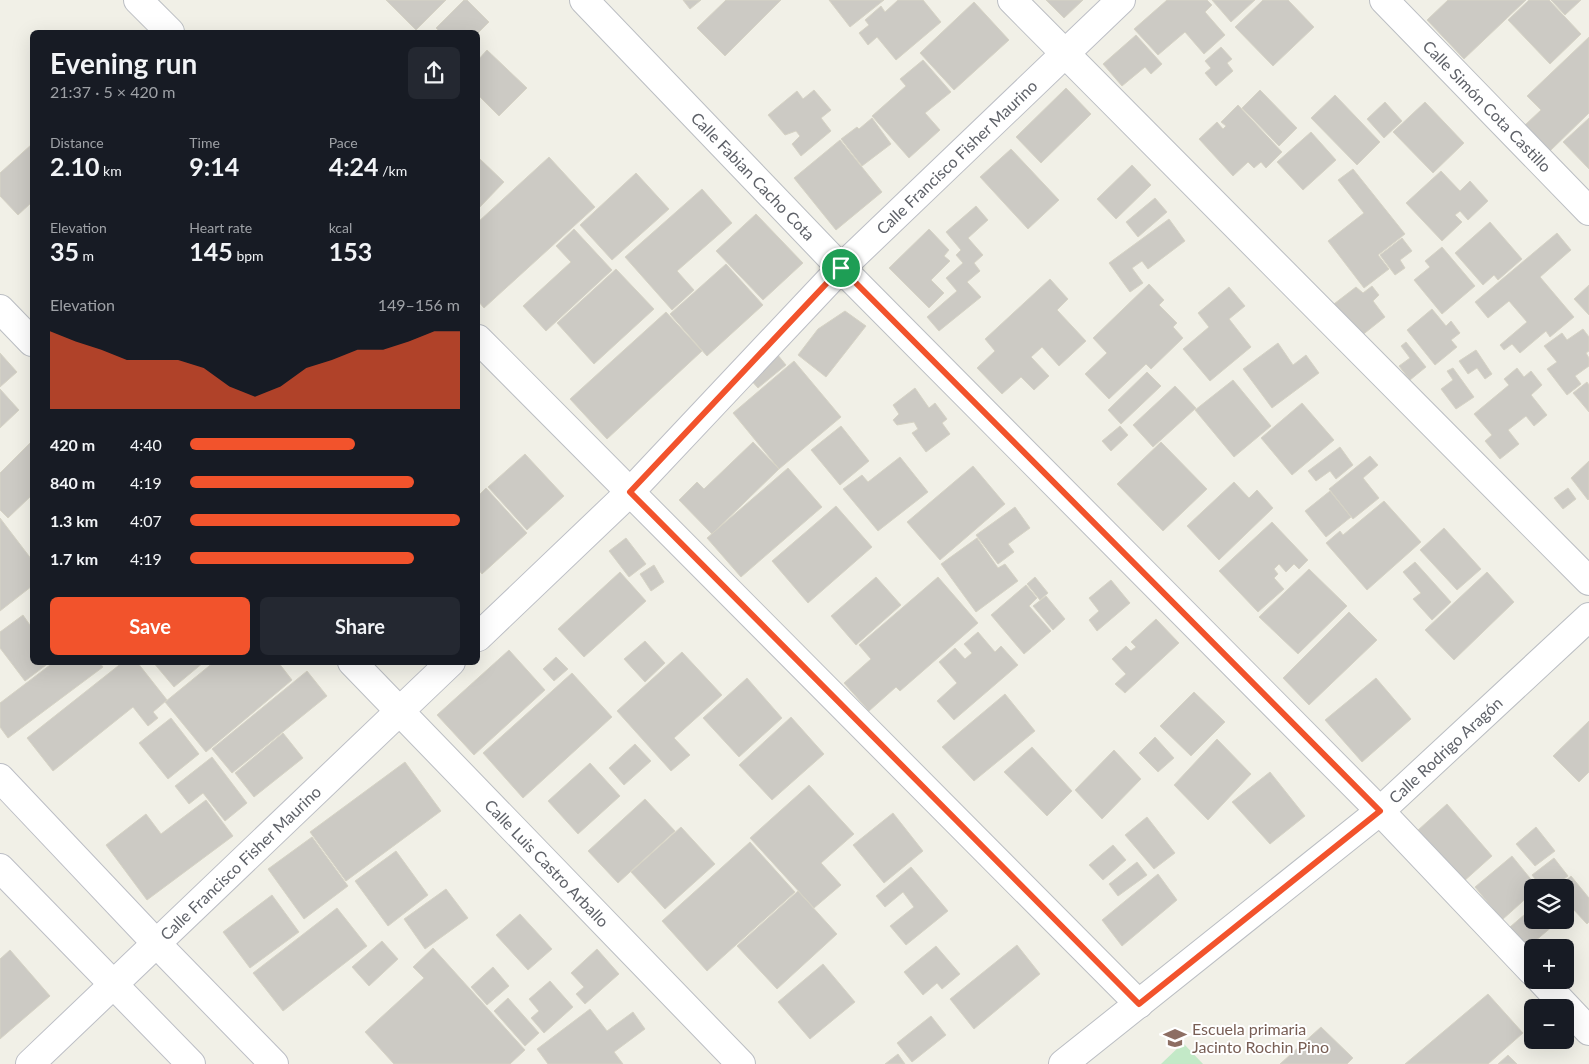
<!DOCTYPE html>
<html lang="en">
<head>
<meta charset="utf-8">
<style>
  body { margin:0; font-family:Lato,sans-serif; background:#242831; color:#f1f3f6; height:100vh; display:flex; flex-direction:column; font-size:19px; white-space:nowrap }
  * { box-sizing:border-box; margin:0 }
  p { font-size:16px; color:#9ea1a6 }
  .icon { flex:none; width:28px; height:28px; fill:none; stroke:currentColor; stroke-width:2; stroke-linecap:round; stroke-linejoin:round }
  .map { position:relative; flex:1; overflow:hidden }
  .panel { position:absolute; left:30px; top:30px; width:450px; height:635px; display:flex; flex-direction:column; background:#171b24; border-radius:8px; box-shadow:0 5px 20px #0002 }
  .panel>* { flex:none }
  .fabs { position:absolute; left:1524px; top:879px; display:grid; gap:10px }
  .fabs a { display:grid; place-items:center; width:50px; height:50px; border-radius:8px; background:#171b24; box-shadow:0 5px 20px #0002; font-size:25px }
  .pin { position:absolute; display:grid; place-items:center; width:42px; height:42px; color:#fff; margin:-21px; border:2px solid #fff; border-radius:50%; box-shadow:0 1px 5px #0007 }
  .round { display:grid; place-items:center; flex:none; width:52px; height:52px; border-radius:8px; background:#242831 }
  .headline { display:flex; align-items:center; justify-content:space-between; height:85px; padding:0 20px }
  h1 { font-size:28px; font-weight:700; line-height:38px }
  .figures { display:grid; grid-template-columns:repeat(3,1fr); gap:8px; height:85px; padding:5px 20px }
  .figures div { display:grid; align-content:center }
  .figures b { font-size:25px; font-weight:700 }
  .figures small { font-size:14px; font-weight:400 }
  .figures p { font-size:14px }
  .chart { height:140px; padding:10px 20px }
  .chart p { display:flex; justify-content:space-between }
  .chart svg { width:100%; height:90px; margin-top:5px; fill:#f2532c; opacity:.7 }
  .button { display:flex; gap:10px; margin-top:auto; padding:10px 20px }
  .button a { flex:1; height:58px; border-radius:8px; background:#f2532c; color:#fff; font-size:20px; font-weight:700; line-height:58px; text-align:center }
  .button a+a { background:#242831; color:#f1f3f6 }
  ul { padding:0 20px; list-style:none; font-size:16px }
  li { display:grid; grid-template-columns:80px 60px 1fr; align-items:center; height:38px }
  li i { height:12px; border-radius:6px; background:#f2532c }
  .map>svg:first-child { display:block }
</style>
</head>
<body>
<div class="map">
<svg width="1589" height="1064" viewBox="0 0 1589 1064">
  <rect width="100%" height="100%" fill="#f1f0e7"/>
  <polygon fill="#c3e9c7" points="1183,1043 1203,1064 1161,1064"/>
  <g fill="#cccac4" stroke="#d6d3c5">
    <polygon points="386,0 446,0 416,30"/>
    <polygon points="464,0 467,0 489,22 478,33 440,32 436,28"/>
    <polygon points="683,0 701,0 690,9"/>
    <polygon points="726,0 781,0 725,56 697,28"/>
    <polygon points="829,0 884,0 850,27"/>
    <polygon points="898,0 923,0 941,22 896,60 877,37 868,45 859,33 869,25 865,20 881,6 885,12"/>
    <polygon points="1046,0 1083,0 1064,18"/>
    <polygon points="1167,0 1207,0 1212,5 1205,12 1225,35 1204,54 1185,32 1158,55 1134,29"/>
    <polygon points="1212,0 1255,0 1231,22"/>
    <polygon points="1263,0 1288,0 1314,27 1273,66 1235,27"/>
    <polygon points="1448,0 1526,0 1464,59 1427,20"/>
    <polygon points="1529,0 1549,0 1581,34 1550,64 1508,20"/>
    <polygon points="1551,0 1581,0 1565,15"/>
    <polygon points="974,2 1009,40 954,90 920,53"/>
    <polygon points="1136,35 1162,64 1151,74 1145,67 1122,86 1103,64"/>
    <polygon points="1589,37 1589,113 1550,151 1525,125 1541,110 1527,96"/>
    <polygon points="1221,47 1232,59 1227,63 1233,71 1216,86 1205,73 1211,68 1205,61"/>
    <polygon points="487,50 527,88 499,116 478,95 478,60"/>
    <polygon points="923,60 951,92 925,113 940,130 909,158 872,116 906,86 900,79"/>
    <polygon points="1066,88 1091,114 1041,163 1016,137"/>
    <polygon points="814,90 831,110 821,118 831,131 801,156 792,144 800,136 796,131 785,135 768,115 797,91 803,99"/>
    <polygon points="1260,90 1297,128 1279,146 1242,108"/>
    <polygon points="1335,95 1380,142 1357,165 1311,118"/>
    <polygon points="1385,102 1402,121 1384,138 1367,119"/>
    <polygon points="1425,102 1464,143 1433,173 1393,132"/>
    <polygon points="1238,105 1282,152 1266,168 1261,162 1254,168 1248,162 1233,176 1199,139 1217,122 1223,129 1226,126 1221,122"/>
    <polygon points="872,118 891,144 862,166 841,139 857,127 859,129"/>
    <polygon points="1589,118 1589,169 1563,142"/>
    <polygon points="1311,132 1336,160 1303,190 1277,162"/>
    <polygon points="840,140 882,192 836,230 794,178"/>
    <polygon points="32,144 32,202 18,215 0,196 0,173"/>
    <polygon points="1011,149 1059,200 1028,229 980,177"/>
    <polygon points="549,157 595,207 484,308 478,301 478,222"/>
    <polygon points="480,159 504,182 478,209 478,161"/>
    <polygon points="1132,165 1151,185 1116,219 1097,199"/>
    <polygon points="1353,169 1405,234 1378,255 1389,269 1364,288 1328,241 1364,213 1338,180"/>
    <polygon points="1441,171 1460,191 1470,181 1488,201 1468,220 1460,211 1455,215 1462,222 1442,241 1406,203"/>
    <polygon points="636,173 669,209 612,260 580,225"/>
    <polygon points="702,189 732,223 677,271 694,290 672,310 625,257"/>
    <polygon points="1155,198 1167,212 1138,237 1126,222"/>
    <polygon points="976,206 988,220 968,238 983,255 974,263 980,271 967,282 981,297 939,331 927,317 957,291 946,278 963,263 956,255 961,250 946,232"/>
    <polygon points="756,214 803,263 763,300 716,251"/>
    <polygon points="1169,219 1185,241 1148,269 1142,261 1132,268 1143,283 1130,292 1109,263"/>
    <polygon points="1490,222 1522,259 1498,280 1494,275 1483,285 1455,253"/>
    <polygon points="574,229 612,270 546,331 523,306 571,262 556,246"/>
    <polygon points="929,229 949,250 944,256 950,261 931,280 944,293 929,308 889,268"/>
    <polygon points="1557,233 1571,250 1540,277 1574,317 1550,337 1546,331 1520,353 1512,344 1504,350 1500,345 1527,322 1509,301 1488,318 1475,302"/>
    <polygon points="1402,238 1412,251 1400,260 1405,268 1395,275 1380,255"/>
    <polygon points="1442,247 1475,286 1442,314 1414,280 1430,267 1425,261"/>
    <polygon points="726,264 763,305 707,356 670,314"/>
    <polygon points="616,269 654,309 594,364 557,323"/>
    <polygon points="1050,279 1068,299 1057,310 1086,341 1059,366 1042,347 1031,357 1049,376 1034,390 1021,377 1002,394 977,368 995,351 985,339"/>
    <polygon points="1149,284 1164,300 1159,305 1177,323 1173,327 1183,338 1151,369 1146,364 1109,399 1085,374 1107,353 1093,338"/>
    <polygon points="1589,285 1589,315 1574,299"/>
    <polygon points="1372,286 1379,295 1373,301 1385,317 1356,340 1330,307 1356,287 1363,293"/>
    <polygon points="1229,287 1245,306 1229,319 1251,347 1210,381 1183,349 1209,327 1198,313"/>
    <polygon points="1432,309 1446,326 1451,321 1460,333 1451,340 1457,347 1435,365 1407,330"/>
    <polygon points="845,311 866,326 826,377 798,355 818,329"/>
    <polygon points="666,312 702,351 607,439 570,399"/>
    <polygon points="1583,329 1589,337 1589,351 1586,353 1589,358 1589,366 1575,376 1581,384 1567,395 1547,369 1557,362 1544,346 1562,333 1567,340"/>
    <polygon points="1406,342 1426,367 1410,380 1399,366 1410,358 1401,346"/>
    <polygon points="1278,343 1293,365 1306,355 1319,373 1272,408 1243,369"/>
    <polygon points="1476,350 1492,374 1485,379 1477,368 1468,374 1459,361"/>
    <polygon points="0,353 17,372 0,387"/>
    <polygon points="777,354 786,365 758,388 749,378"/>
    <polygon points="794,361 841,417 779,469 733,413"/>
    <polygon points="1453,368 1474,397 1456,409 1441,389 1453,380 1447,371"/>
    <polygon points="1517,368 1524,377 1531,371 1542,385 1531,395 1547,415 1534,426 1526,416 1508,430 1519,444 1500,459 1485,441 1492,435 1474,414 1509,385 1504,379"/>
    <polygon points="1147,372 1161,386 1121,424 1108,410"/>
    <polygon points="1233,380 1271,426 1234,457 1195,410"/>
    <polygon points="1587,382 1589,385 1589,412 1573,393"/>
    <polygon points="1175,386 1196,408 1153,447 1133,425"/>
    <polygon points="915,388 929,408 935,403 947,419 942,423 950,434 926,452 912,433 918,429 914,422 897,425 893,420 899,414 893,405"/>
    <polygon points="0,389 19,410 0,428"/>
    <polygon points="1302,403 1334,440 1292,475 1261,438"/>
    <polygon points="841,426 869,461 840,485 811,450"/>
    <polygon points="1120,426 1128,435 1111,451 1102,441"/>
    <polygon points="32,441 32,495 8,518 0,510 0,473"/>
    <polygon points="753,442 779,469 712,534 679,500 697,482 704,489"/>
    <polygon points="1161,442 1207,489 1163,531 1117,484"/>
    <polygon points="1340,447 1353,465 1336,479 1330,471 1316,481 1308,471"/>
    <polygon points="525,454 564,496 527,530 488,487"/>
    <polygon points="1370,456 1378,465 1363,478 1379,498 1353,519 1329,489"/>
    <polygon points="900,457 928,492 878,531 843,489 862,475 868,482"/>
    <polygon points="1589,461 1589,499 1588,500 1571,478"/>
    <polygon points="973,466 1005,504 940,560 907,522"/>
    <polygon points="788,468 822,507 741,577 707,538"/>
    <polygon points="1234,482 1249,498 1257,490 1273,508 1219,560 1187,526"/>
    <polygon points="486,488 527,533 482,574 478,569 478,496"/>
    <polygon points="1568,488 1576,499 1563,509 1554,498"/>
    <polygon points="1330,491 1351,517 1326,537 1305,511"/>
    <polygon points="1384,501 1421,542 1367,590 1326,543 1340,531 1343,535"/>
    <polygon points="836,506 872,547 808,603 772,561"/>
    <polygon points="1015,507 1030,528 1008,544 1014,552 998,564 976,535"/>
    <polygon points="0,518 32,560 32,586 0,611"/>
    <polygon points="1272,522 1308,560 1299,569 1294,564 1286,572 1279,564 1274,569 1278,574 1274,578 1284,589 1258,612 1219,571"/>
    <polygon points="1444,528 1481,569 1457,590 1420,550"/>
    <polygon points="626,538 646,564 629,577 609,551"/>
    <polygon points="977,538 998,568 1005,564 1018,581 976,612 941,564"/>
    <polygon points="1415,562 1451,602 1432,620 1413,599 1421,593 1403,572"/>
    <polygon points="654,565 664,582 651,591 640,574"/>
    <polygon points="1309,569 1347,606 1298,654 1259,617"/>
    <polygon points="620,572 646,601 584,657 558,629"/>
    <polygon points="1487,572 1514,602 1454,660 1425,630"/>
    <polygon points="876,577 901,605 856,645 831,616"/>
    <polygon points="938,577 978,623 900,691 896,687 869,711 844,683 871,659 859,645"/>
    <polygon points="1035,577 1048,593 1040,600 1027,584"/>
    <polygon points="1111,580 1130,603 1097,631 1089,620 1099,611 1089,598"/>
    <polygon points="1026,585 1037,598 1029,606 1051,631 1024,654 991,615"/>
    <polygon points="1046,596 1065,619 1053,630 1033,606"/>
    <polygon points="1349,612 1377,640 1309,705 1283,678"/>
    <polygon points="23,615 32,628 32,662 50,662 25,681 0,648 0,632"/>
    <polygon points="1156,619 1179,643 1125,693 1115,684 1126,674 1112,659 1126,646 1131,651 1136,647 1131,642"/>
    <polygon points="978,632 995,652 1001,646 1018,665 954,720 937,701 957,683 939,662 955,648 965,659 972,653 964,644"/>
    <polygon points="645,641 665,663 645,682 624,659"/>
    <polygon points="509,650 545,690 474,755 437,715"/>
    <polygon points="682,652 722,695 674,738 690,755 671,771 617,711"/>
    <polygon points="556,657 568,669 554,681 543,669"/>
    <polygon points="54,662 99,662 103,667 8,738 0,727 0,703"/>
    <polygon points="123,662 137,662 167,700 153,712 158,718 148,726 133,707 53,771 27,738"/>
    <polygon points="153,662 204,662 174,687"/>
    <polygon points="214,662 278,662 292,680 206,752 165,702"/>
    <polygon points="307,671 327,696 232,773 212,749"/>
    <polygon points="572,673 612,717 523,798 483,753"/>
    <polygon points="747,678 782,718 739,757 703,718"/>
    <polygon points="1376,678 1411,719 1362,762 1325,720"/>
    <polygon points="1194,692 1225,722 1191,756 1160,726"/>
    <polygon points="1005,694 1035,731 974,781 942,747"/>
    <polygon points="791,717 824,754 772,800 739,765"/>
    <polygon points="171,718 199,754 168,779 139,743"/>
    <polygon points="1589,721 1589,772 1579,782 1553,756"/>
    <polygon points="283,733 303,758 254,797 235,773"/>
    <polygon points="1155,737 1174,758 1158,772 1139,753"/>
    <polygon points="1217,739 1251,774 1208,820 1174,785"/>
    <polygon points="635,744 651,761 624,785 609,768"/>
    <polygon points="1032,747 1072,791 1047,816 1004,772"/>
    <polygon points="1114,750 1141,779 1102,819 1075,790"/>
    <polygon points="212,757 247,803 225,821 203,793 189,804 175,786"/>
    <polygon points="405,762 441,811 346,881 310,832"/>
    <polygon points="590,763 620,796 578,834 548,801"/>
    <polygon points="1270,772 1305,816 1270,844 1232,802"/>
    <polygon points="809,785 854,834 821,863 841,885 814,908 750,838"/>
    <polygon points="645,799 675,831 618,883 588,851"/>
    <polygon points="206,800 233,836 147,900 106,845 146,814 161,834"/>
    <polygon points="1447,804 1492,856 1463,882 1417,831"/>
    <polygon points="893,813 923,851 884,883 853,845"/>
    <polygon points="1147,817 1175,853 1154,869 1125,835"/>
    <polygon points="681,827 715,864 665,909 631,872"/>
    <polygon points="1536,827 1555,851 1535,866 1516,844"/>
    <polygon points="312,837 348,886 304,919 268,869"/>
    <polygon points="750,842 795,892 707,971 662,921"/>
    <polygon points="1113,845 1126,860 1103,880 1089,865"/>
    <polygon points="396,851 428,895 388,926 355,881"/>
    <polygon points="1512,856 1538,888 1532,888 1532,893 1502,920 1475,887"/>
    <polygon points="1554,858 1568,876 1552,888 1542,888 1532,875"/>
    <polygon points="1137,862 1147,875 1118,896 1109,884"/>
    <polygon points="911,867 948,911 906,945 890,926 914,907 903,892 885,907 876,896"/>
    <polygon points="1158,874 1177,900 1122,946 1102,920"/>
    <polygon points="1571,876 1589,898 1589,922 1587,924 1573,909 1565,916 1565,888 1557,888"/>
    <polygon points="446,889 468,918 425,949 404,919"/>
    <polygon points="798,891 837,934 777,989 737,946"/>
    <polygon points="272,895 299,932 250,968 223,932"/>
    <polygon points="337,908 367,946 283,1011 253,973"/>
    <polygon points="1532,908 1532,920 1560,920 1528,947 1510,927"/>
    <polygon points="520,914 552,949 528,970 496,935"/>
    <polygon points="382,941 398,959 369,986 352,967"/>
    <polygon points="1017,945 1040,974 974,1029 950,999"/>
    <polygon points="936,946 960,974 942,989 937,983 923,995 904,972"/>
    <polygon points="433,948 525,1050 510,1064 394,1064 365,1032 424,978 413,967"/>
    <polygon points="597,949 619,974 585,1004 576,994 584,987 571,973"/>
    <polygon points="10,950 50,996 0,1039 0,959"/>
    <polygon points="823,964 855,1002 810,1039 778,1002"/>
    <polygon points="493,967 509,986 487,1005 471,987"/>
    <polygon points="550,981 573,1007 544,1033 531,1018 539,1011 529,999"/>
    <polygon points="1488,994 1523,1033 1488,1064 1405,1064"/>
    <polygon points="508,998 539,1033 525,1046 494,1011"/>
    <polygon points="590,1009 607,1031 633,1012 645,1029 614,1052 623,1064 548,1064 537,1049"/>
    <polygon points="931,1016 946,1035 912,1062 897,1043"/>
    <polygon points="1321,1027 1353,1058 1347,1064 1280,1064"/>
    <polygon points="898,1054 905,1064 885,1064"/>
    <polygon points="1508,1055 1517,1064 1498,1064"/>
  </g>
  <g fill="none" stroke-linecap="round" stroke-linejoin="round">
    <defs>
      <g id="street">
        <polyline points="138,0 170,32"/>
        <path id="s1" d="M584,0L841,268L1380,811L1532,971"/>
        <polyline points="1012,0 1589,581"/>
        <path id="s2" d="M1384,0L1589,211"/>
        <polyline points="0,309 32,342"/>
        <polyline points="478,339 1139,1004"/>
        <path id="s3" d="M352,662L741,1064"/>
        <polyline points="1541,980 1589,1031"/>
        <path id="s4" d="M1063,1064L1380,811L1589,617"/>
      </g>
      <g id="secondary">
        <path id="s5" d="M478,637L630,492L841,268L1121,0"/>
        <polyline points="0,778 156,943 274,1064"/>
        <polyline points="0,868 191,1064"/>
        <path id="s6" d="M30,1064L451,662"/>
      </g>
    </defs>
    <use href="#street" stroke="#bbbec3" stroke-width="30"/>
    <use href="#secondary" stroke="#bcbec5" stroke-width="30"/>
    <use href="#street" stroke="#fff" stroke-width="28"/>
    <use href="#secondary" stroke="#fff" stroke-width="28"/>
  </g>
  <g fill="none" stroke-linecap="round" stroke-linejoin="round">
    <defs>
      <polygon id="route" points="841,268 1380,811 1139,1004 630,492"/>
    </defs>
    <use href="#route" stroke="#fff" stroke-width="10"/>
    <use href="#route" stroke="#f2532c" stroke-width="6"/>
  </g>
  <defs>
    <symbol id="school-bare" viewBox="-9 -9 18 18"><path d="M0-5L7-2L0 1L-7-2ZM-4 1L0 2.5L4 1V4Q0 6-4 4Z" fill="#8d6e63" stroke="#fff" stroke-width="2.5" paint-order="stroke"/></symbol>
  </defs>
  <g fill-rule="evenodd">
    <use href="#school-bare" x="1159" y="1022" width="32" height="32"/>
  </g>
  <g text-anchor="middle" stroke-width="4" stroke-linejoin="round" paint-order="stroke">
    <g font-size="16" fill="#5e6168" stroke="#fff">
      <text dy="6" stroke="none"><textPath href="#s2" startOffset="148">Calle Simón Cota Castillo</textPath></text>
      <text dy="6" stroke="none"><textPath href="#s5" startOffset="678">Calle Francisco Fisher Maurino</textPath></text>
      <text dy="6" stroke="none"><textPath href="#s1" startOffset="244">Calle Fabian Cacho Cota</textPath></text>
      <text dy="6" stroke="none"><textPath href="#s4" startOffset="495">Calle Rodrigo Aragón</textPath></text>
      <text dy="6" stroke="none"><textPath href="#s6" startOffset="291">Calle Francisco Fisher Maurino</textPath></text>
      <text dy="6" stroke="none"><textPath href="#s3" startOffset="280">Calle Luis Castro Arballo</textPath></text>
    </g>
    <g font-size="16" fill="#785e54" stroke="#fff" text-anchor="start">
      <text x="1192" y="1035">Escuela primaria<tspan x="1192" dy="18">Jacinto Rochin Pino</tspan></text>
    </g>
  </g>
</svg>
<div class="fabs">
<a><svg class="icon" aria-label="layers" viewBox="0 0 24 24"><path d="M12 4l9 5-9 5-9-5zM3 14l9 5 9-5"/></svg></a>
<a>+</a>
<a>−</a>
</div>
<div class="pin" style="left:841px;top:268px;background:#1e9e55"><svg class="icon" aria-label="arrive" viewBox="0 0 24 24"><path d="M6 21V4h12l-3 4 3 4H6"/></svg></div>
<section class="panel">
<div class="headline"><div><h1>Evening run</h1><p>21:37 · 5 × 420 m</p></div><a class="round"><svg class="icon" aria-label="share" viewBox="0 0 24 24"><path d="M12 15V3M7 8l5-5 5 5M5 13v7h14v-7"/></svg></a></div>
<div class="figures">
<div><p>Distance</p><b>2.10<small> km</small></b></div>
<div><p>Time</p><b>9:14</b></div>
<div><p>Pace</p><b>4:24<small> /km</small></b></div>
</div>
<div class="figures">
<div><p>Elevation</p><b>35<small> m</small></b></div>
<div><p>Heart rate</p><b>145<small> bpm</small></b></div>
<div><p>kcal</p><b>153</b></div>
</div>
<div class="chart"><p><span>Elevation</span>149–156 m</p>
<svg viewBox="0 0 160 44" preserveAspectRatio="none"><path d="M0 44V6L10 11L20 15L30 20L40 20L50 20L60 24L70 33L80 38L90 33L100 24L110 20L120 15L130 15L140 11L150 6L160 6V44z"/></svg>
</div>
<ul>
<li><b>420 m</b>4:40<i style="width:61%"></i></li>
<li><b>840 m</b>4:19<i style="width:83%"></i></li>
<li><b>1.3 km</b>4:07<i style="width:100%"></i></li>
<li><b>1.7 km</b>4:19<i style="width:83%"></i></li>
</ul>
<div class="button"><a>Save</a><a>Share</a></div>
</section>
</div>
</body>
</html>
